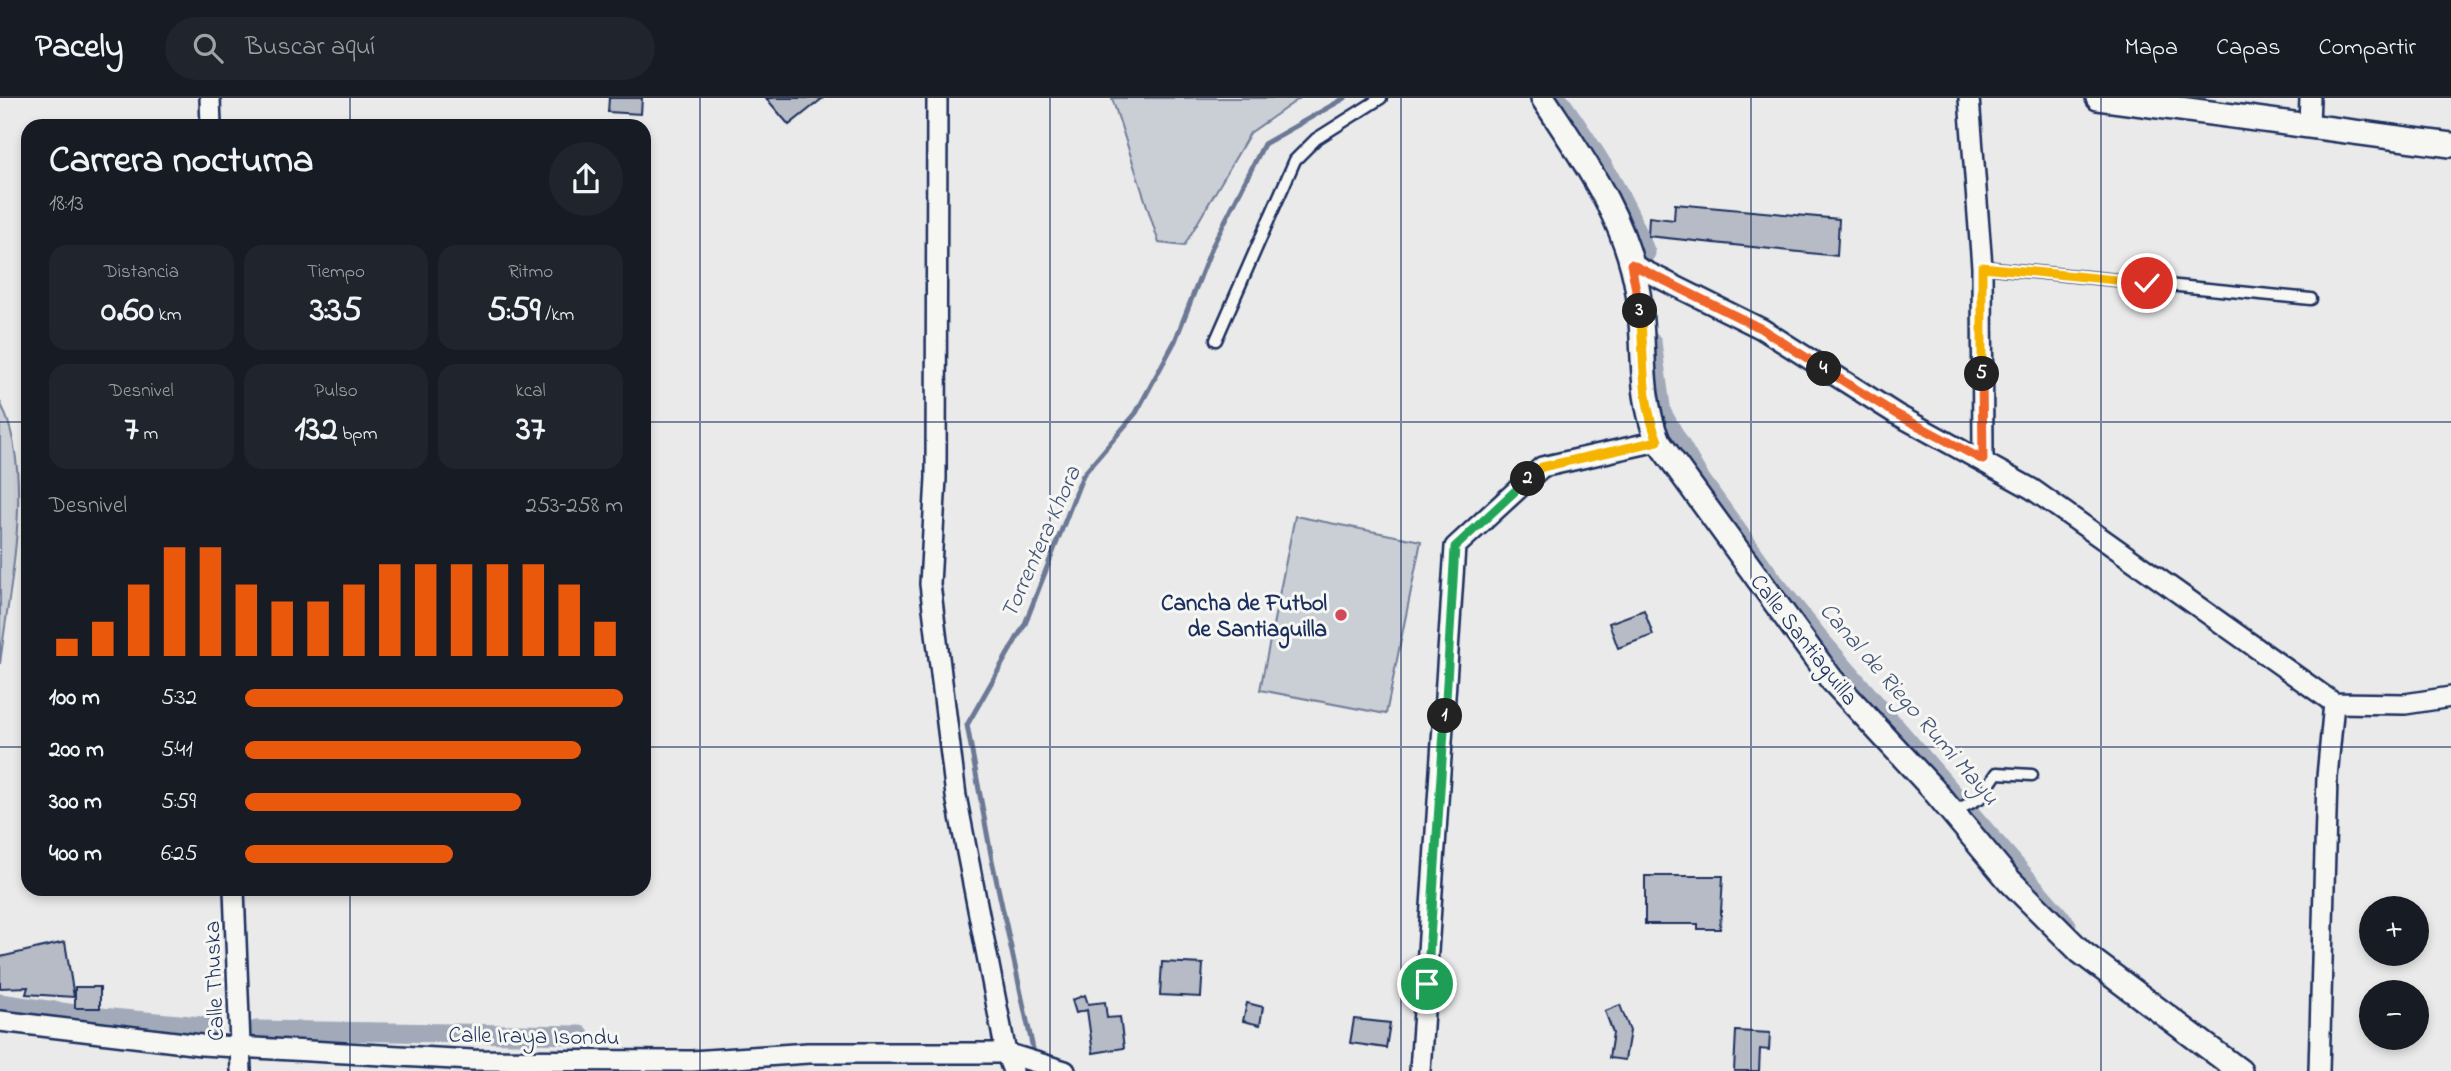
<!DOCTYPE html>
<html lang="es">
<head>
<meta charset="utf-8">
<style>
  body { margin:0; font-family:"Indie Flower",sans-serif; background:#20242c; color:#f1f3f6; height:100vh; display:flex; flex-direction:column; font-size:26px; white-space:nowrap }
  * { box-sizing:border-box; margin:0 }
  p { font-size:23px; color:#9ea1a6 }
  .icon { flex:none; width:38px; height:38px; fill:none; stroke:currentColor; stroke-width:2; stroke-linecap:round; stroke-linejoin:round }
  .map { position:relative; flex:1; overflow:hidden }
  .details { position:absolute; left:21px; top:21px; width:630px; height:777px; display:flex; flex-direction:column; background:#171b24; border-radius:21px; box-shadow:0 4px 10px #0003 }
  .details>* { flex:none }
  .fabs { position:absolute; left:2359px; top:798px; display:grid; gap:14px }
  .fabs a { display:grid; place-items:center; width:70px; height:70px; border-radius:50%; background:#171b24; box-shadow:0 4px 10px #0003; font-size:35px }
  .pin { position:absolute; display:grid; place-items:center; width:60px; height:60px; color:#fff; margin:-30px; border:4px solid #fff; border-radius:50%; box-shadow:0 2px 7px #0007 }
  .km { position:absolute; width:35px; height:35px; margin:-18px; border-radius:50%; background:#222; color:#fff; font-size:19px; line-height:35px; text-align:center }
  .round { display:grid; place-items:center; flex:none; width:74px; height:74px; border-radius:37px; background:#20242c }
  .head { display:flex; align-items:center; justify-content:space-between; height:119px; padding:0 28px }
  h1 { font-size:38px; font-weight:700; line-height:52px }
  .figures { display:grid; grid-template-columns:repeat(3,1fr); gap:10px; height:119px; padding:7px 28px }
  .figures div { display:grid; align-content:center; border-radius:18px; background:#20242c; text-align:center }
  .figures b { font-size:35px; font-weight:700 }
  .figures small { font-size:19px; font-weight:400 }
  .figures p { font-size:19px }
  .chart { height:196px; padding:14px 28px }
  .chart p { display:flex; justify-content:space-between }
  .chart svg { width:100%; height:126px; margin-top:7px; stroke:#ea580c; stroke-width:6 }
  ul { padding:0 28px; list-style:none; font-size:23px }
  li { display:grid; grid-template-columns:112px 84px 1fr; align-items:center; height:52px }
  li i { height:18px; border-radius:9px; background:#ea580c }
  header { display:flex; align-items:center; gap:42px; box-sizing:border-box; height:98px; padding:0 35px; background:#171b24; border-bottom:2px solid #363941 }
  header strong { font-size:33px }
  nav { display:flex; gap:38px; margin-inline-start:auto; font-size:24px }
  .search { width:490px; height:63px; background:#20242c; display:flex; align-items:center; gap:18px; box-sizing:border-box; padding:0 24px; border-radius:38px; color:#9ea1a6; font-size:26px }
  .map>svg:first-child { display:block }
</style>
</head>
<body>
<header>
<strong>Pacely</strong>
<div class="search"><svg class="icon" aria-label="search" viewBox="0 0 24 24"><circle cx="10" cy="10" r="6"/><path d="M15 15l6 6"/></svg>Buscar aquí</div>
<nav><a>Mapa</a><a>Capas</a><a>Compartir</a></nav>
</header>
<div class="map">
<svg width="2451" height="973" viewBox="0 0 2451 973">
  <rect width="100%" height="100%" fill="#e9eae9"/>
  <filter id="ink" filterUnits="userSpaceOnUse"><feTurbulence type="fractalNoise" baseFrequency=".0143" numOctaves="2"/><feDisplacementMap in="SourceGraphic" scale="14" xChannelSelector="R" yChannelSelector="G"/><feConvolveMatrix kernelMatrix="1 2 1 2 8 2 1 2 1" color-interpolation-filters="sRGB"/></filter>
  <g filter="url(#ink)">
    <g fill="#caced5" stroke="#727e9a" stroke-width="2">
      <polygon points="1112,0 1300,0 1250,35 1184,148 1159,145"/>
      <path d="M0,304C36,375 9,489 0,566Z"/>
      <polygon points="1295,418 1421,443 1386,616 1260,592"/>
    </g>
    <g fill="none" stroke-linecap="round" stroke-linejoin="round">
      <polyline stroke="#6c7995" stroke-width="5" points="1035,960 992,762 967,627 1025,526 1083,377 1136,315 1175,243 1212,149 1264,46 1345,0"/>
      <g stroke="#a2aaba" stroke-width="19">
        <path d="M1558,0C1595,53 1623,95 1646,155"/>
        <polyline points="1652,244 1662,315 1699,379 1775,485 1824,546 2067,827"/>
        <polyline points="0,905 89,918 213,929"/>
        <polyline points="256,932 580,937"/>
      </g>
    </g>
    <g fill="#b6bbc6" stroke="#1b2f5e" stroke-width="2">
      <polygon points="609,0 642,0 641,16 608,14"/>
      <polygon points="766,0 823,0 789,27"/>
      <polygon points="1675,106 1839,121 1837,158 1648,138 1649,119 1674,122"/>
      <polygon points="1644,512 1653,537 1618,550 1609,525"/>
      <polygon points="1645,778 1723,778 1720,831 1698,831 1698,826 1645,826"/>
      <polygon points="65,844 74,899 26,896 28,889 0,890 0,859"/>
      <polygon points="1162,864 1203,866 1201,899 1160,897"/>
      <rect x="75" y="889" width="25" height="21"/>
      <polygon points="1085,897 1088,906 1105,904 1107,920 1120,919 1124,950 1093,955 1087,912 1076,915 1072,902"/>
      <polygon points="1247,905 1263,909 1260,927 1243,923"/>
      <polygon points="1620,907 1630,933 1625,962 1609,960 1613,935 1605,913"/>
      <polygon points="1354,921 1390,925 1386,950 1350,945"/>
      <polygon points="1736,933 1770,935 1769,952 1760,951 1759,973 1734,973"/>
    </g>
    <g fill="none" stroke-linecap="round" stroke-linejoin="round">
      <defs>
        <g id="service">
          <polyline points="1982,169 2311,201"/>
          <polyline points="1216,242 1295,62 1316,41 1381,0"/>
          <polyline points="1953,714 1980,700 1997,675 2032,677"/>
        </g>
        <g id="minor">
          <polyline points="210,0 211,28"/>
          <polyline points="937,0 936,380 930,486 956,698 1006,955 1013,973"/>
          <polyline points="1969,0 1982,169 1983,362"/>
          <polyline points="2309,26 2310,0"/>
          <polyline points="1631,166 1762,231 1896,316 2032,391 2334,605 2405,606 2451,599"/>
          <polyline points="234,791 241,973"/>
          <polyline points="0,923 201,947 472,962 692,963 808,955 1006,955 1065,973"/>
          <polyline points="1420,973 1455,449 1542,369 1658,343"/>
          <polyline points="2319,973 2327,679 2334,605"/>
        </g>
        <g id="tertiary">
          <path d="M1543,0C1583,61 1627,121 1638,195C1646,246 1638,295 1658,343L1831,581L1932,690L2009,782L2081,854L2240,973"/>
          <polyline points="2098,0 2451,47"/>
        </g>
      </defs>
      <use href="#service" stroke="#1b2f5e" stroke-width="15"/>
      <use href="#minor" stroke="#1b2f5e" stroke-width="24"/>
      <use href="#tertiary" stroke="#1b2f5e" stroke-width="28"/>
      <use href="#service" stroke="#f6f6f2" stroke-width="10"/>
      <use href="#minor" stroke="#f6f6f2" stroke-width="19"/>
      <use href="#tertiary" stroke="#f6f6f2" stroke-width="23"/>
    </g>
  </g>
  <g fill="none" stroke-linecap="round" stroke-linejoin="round" filter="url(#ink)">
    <defs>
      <polyline id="split-1" points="1427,886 1445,618"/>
      <polyline id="split-2" points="1445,618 1455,449 1528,381"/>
      <path id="split-3" d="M1528,381L1542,369L1658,343C1640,300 1645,258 1640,213"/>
      <polyline id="split-4" points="1640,213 1631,166 1762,231 1824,271"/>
      <polyline id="split-5" points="1824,271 1896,316 1983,362 1982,276"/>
      <polyline id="split-6" points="1982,276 1982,169 2147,185"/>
    </defs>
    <use href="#split-1" stroke="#fff" stroke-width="14"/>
    <use href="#split-2" stroke="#fff" stroke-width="14"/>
    <use href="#split-3" stroke="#fff" stroke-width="14"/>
    <use href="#split-4" stroke="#fff" stroke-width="14"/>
    <use href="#split-5" stroke="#fff" stroke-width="14"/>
    <use href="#split-6" stroke="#fff" stroke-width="14"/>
    <use href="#split-1" stroke="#22a559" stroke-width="9"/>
    <use href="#split-2" stroke="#22a559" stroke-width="9"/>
    <use href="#split-3" stroke="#f5b400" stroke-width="9"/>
    <use href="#split-4" stroke="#f0652b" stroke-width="9"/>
    <use href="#split-5" stroke="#f0652b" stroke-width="9"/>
    <use href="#split-6" stroke="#f5b400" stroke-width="9"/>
  </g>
  <path fill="none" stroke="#1b2f5e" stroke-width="2" stroke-opacity="0.55" d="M350,0V28M700,0V973M1050,0V973M1401,0V973M1751,0V973M2101,0V973M0,324H28M644,324H2451M0,649H28M644,649H2451M350,791V973"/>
  <circle fill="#d1495b" stroke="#f6f6f2" stroke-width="2.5" cx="1341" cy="517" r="7"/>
  <g text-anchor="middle" stroke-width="6" stroke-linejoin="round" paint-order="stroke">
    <g font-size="23" font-weight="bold" fill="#1b2f5e" stroke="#f6f6f2" text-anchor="end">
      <text x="1327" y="512">Cancha de Futbol<tspan x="1327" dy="26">de Santiaguilla</tspan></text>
    </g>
    <g font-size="23" fill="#1b2f5e" stroke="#f6f6f2">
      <text transform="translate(1805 541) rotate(52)" y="8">Calle Santiaguilla</text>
      <text transform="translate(213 883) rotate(-92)" y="8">Calle Thuska</text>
      <text transform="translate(534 937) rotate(1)" y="8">Calle Iraya Isondu</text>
    </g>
    <g font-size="24" font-style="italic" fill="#44547a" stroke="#f6f6f2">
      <text transform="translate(1040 444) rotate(-66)" y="8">Torrentera Khora</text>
      <text transform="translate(1910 605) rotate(49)" y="8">Canal de Riego Rumi Mayu</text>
    </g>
  </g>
</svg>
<div class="fabs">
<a>+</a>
<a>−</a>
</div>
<div class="pin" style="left:1427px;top:886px;background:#1e9e55"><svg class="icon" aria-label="arrive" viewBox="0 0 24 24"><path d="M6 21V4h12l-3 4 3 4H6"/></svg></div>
<div class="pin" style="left:2147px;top:185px;background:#d93025"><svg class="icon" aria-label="check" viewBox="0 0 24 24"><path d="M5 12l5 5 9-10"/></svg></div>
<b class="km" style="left:1445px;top:618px">1</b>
<b class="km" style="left:1528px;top:381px">2</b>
<b class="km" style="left:1640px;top:213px">3</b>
<b class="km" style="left:1824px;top:271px">4</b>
<b class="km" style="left:1982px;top:276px">5</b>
<section class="details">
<div class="head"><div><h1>Carrera nocturna</h1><p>18:13</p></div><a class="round"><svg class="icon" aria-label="share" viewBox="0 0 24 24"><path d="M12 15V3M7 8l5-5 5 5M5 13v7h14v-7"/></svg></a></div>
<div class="figures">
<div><p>Distancia</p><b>0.60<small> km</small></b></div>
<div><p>Tiempo</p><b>3:35</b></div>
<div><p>Ritmo</p><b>5:59<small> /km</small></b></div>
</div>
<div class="figures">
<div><p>Desnivel</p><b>7<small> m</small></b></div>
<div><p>Pulso</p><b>132<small> bpm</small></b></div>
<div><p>kcal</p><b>37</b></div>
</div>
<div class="chart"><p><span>Desnivel</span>253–258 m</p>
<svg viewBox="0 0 160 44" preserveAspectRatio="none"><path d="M5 44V38M15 44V32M25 44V19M35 44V6M45 44V6M55 44V19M65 44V25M75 44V25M85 44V19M95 44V12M105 44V12M115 44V12M125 44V12M135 44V12M145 44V19M155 44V32"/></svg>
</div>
<ul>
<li><b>100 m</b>5:32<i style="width:100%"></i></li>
<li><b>200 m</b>5:41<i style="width:89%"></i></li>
<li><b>300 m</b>5:59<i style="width:73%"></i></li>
<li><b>400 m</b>6:25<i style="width:55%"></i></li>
</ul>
</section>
</div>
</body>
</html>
